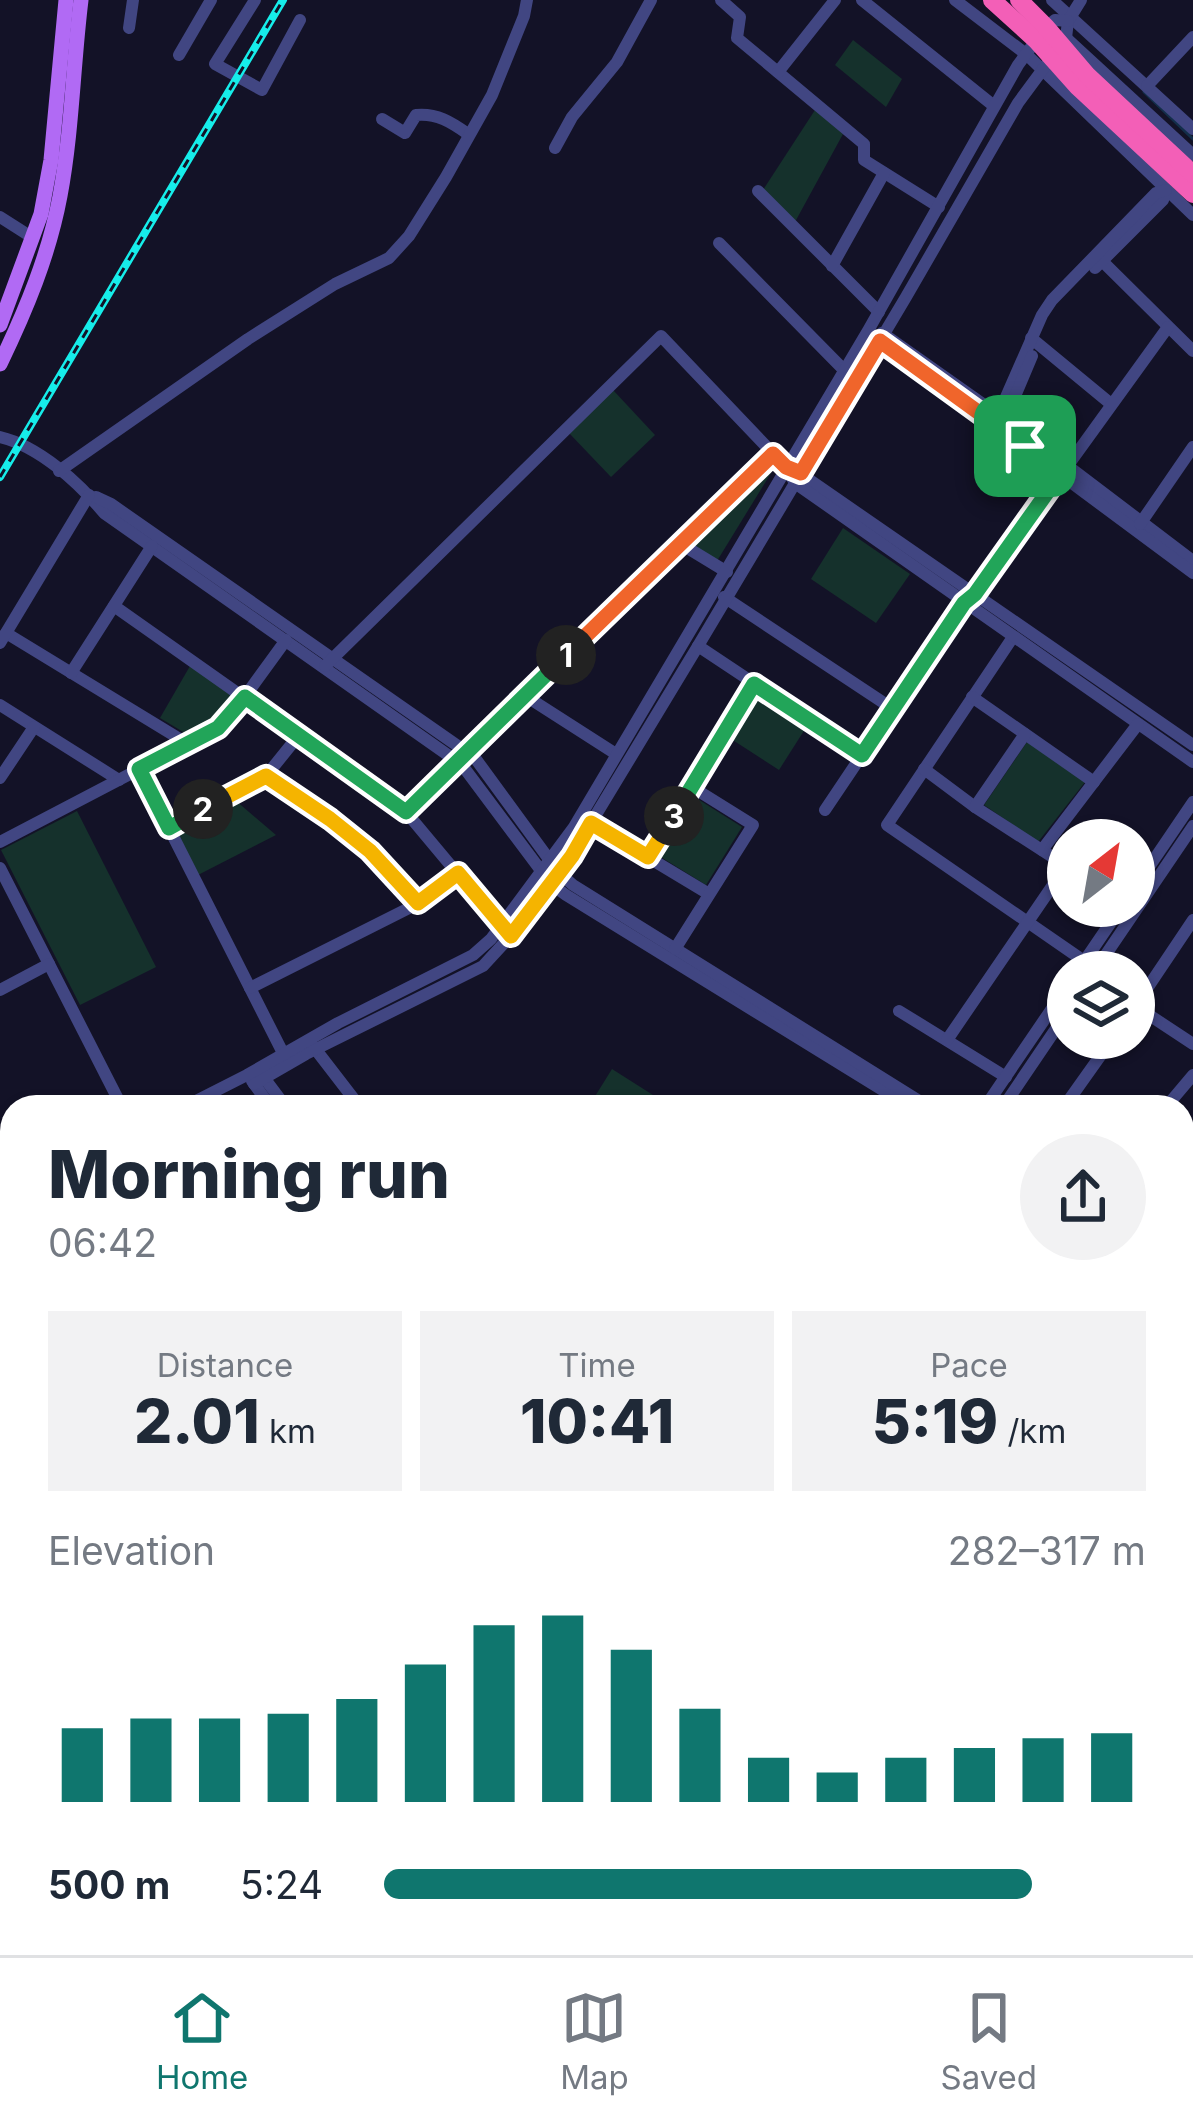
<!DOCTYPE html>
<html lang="en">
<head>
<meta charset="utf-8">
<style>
  body { margin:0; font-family:Inter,sans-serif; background:#f2f2f3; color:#1f2937; height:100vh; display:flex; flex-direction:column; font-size:45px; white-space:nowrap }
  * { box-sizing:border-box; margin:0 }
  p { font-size:39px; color:#747a83 }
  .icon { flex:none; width:66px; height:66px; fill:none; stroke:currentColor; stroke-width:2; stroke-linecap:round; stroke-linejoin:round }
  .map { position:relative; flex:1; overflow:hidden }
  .side { position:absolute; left:0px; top:1095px; width:1194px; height:861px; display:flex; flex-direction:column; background:#fff; border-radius:36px 36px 0 0; box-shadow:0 3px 9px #0004 }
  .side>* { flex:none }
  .needle { width:78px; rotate:31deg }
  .buttons { position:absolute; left:1047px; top:819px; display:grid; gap:24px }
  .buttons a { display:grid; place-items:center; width:108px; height:108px; border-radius:50%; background:#fff; box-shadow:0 3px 9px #0004; font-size:60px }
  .pin { position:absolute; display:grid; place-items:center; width:102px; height:102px; color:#fff; margin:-51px; border-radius:24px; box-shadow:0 6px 18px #0006 }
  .km { position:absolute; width:60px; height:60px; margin:-30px; border-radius:50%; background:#222; color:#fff; font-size:33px; line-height:60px; text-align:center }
  .round { display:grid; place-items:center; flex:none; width:126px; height:126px; border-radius:63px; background:#f2f2f3 }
  .overview { display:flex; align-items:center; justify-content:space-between; height:204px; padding:0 48px }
  h1 { font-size:66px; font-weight:800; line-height:90px }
  .stats { display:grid; grid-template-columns:repeat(3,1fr); gap:18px; height:204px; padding:12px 48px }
  .stats div { display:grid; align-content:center; border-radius:0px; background:#f2f2f3; text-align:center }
  .stats b { font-size:60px; font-weight:800 }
  .stats small { font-size:33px; font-weight:400 }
  .stats p { font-size:33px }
  .chart { height:336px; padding:24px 48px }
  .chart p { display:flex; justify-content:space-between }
  .chart svg { width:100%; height:216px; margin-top:12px; stroke:#0f766e; stroke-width:6 }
  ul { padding:0 48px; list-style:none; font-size:39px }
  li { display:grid; grid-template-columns:192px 144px 1fr; align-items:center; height:90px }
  li i { height:30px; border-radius:15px; background:#0f766e }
  .tabs { display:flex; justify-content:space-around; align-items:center; height:168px; border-top:3px solid #e0e1e3; background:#fff; font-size:33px; color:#747a83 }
  .tabs a { display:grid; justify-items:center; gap:6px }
  .tabs .on { color:#0f766e }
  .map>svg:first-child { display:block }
</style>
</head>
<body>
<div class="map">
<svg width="1193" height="1955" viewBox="0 0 1193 1955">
  <rect width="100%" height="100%" fill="#131227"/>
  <g fill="#15312c">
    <polygon points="853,40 902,79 886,107 835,65"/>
    <polygon points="815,110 843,134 795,222 763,190"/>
    <polygon points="613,390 655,435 611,477 569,433"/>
    <polygon points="764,468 771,473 717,561 688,544"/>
    <polygon points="843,528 910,574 876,623 811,579"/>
    <polygon points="190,666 236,698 216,722 190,736 160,718"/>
    <polygon points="756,693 807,726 779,770 728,737"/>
    <polygon points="1027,742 1085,782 1038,842 984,805"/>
    <polygon points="693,796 742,827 706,885 656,854"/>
    <polygon points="235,800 276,835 198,875 175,832"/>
    <polygon points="77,811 156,967 80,1005 1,850"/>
    <polygon points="612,1069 664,1102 661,1107 589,1106"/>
  </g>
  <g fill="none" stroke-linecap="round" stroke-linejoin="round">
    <polyline stroke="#132e4a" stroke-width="3" points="1144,92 1193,139"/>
    <g stroke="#414682" stroke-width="12">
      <polyline points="255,0 215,64 262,90 300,20"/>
      <polyline points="721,0 740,17 737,38 864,144 864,160 939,207"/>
      <polyline points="862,0 994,106"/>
      <polyline points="955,0 1026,54 1193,215"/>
      <polyline points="1052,0 1193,129"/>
      <polyline points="129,28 133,0"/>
      <polyline points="1066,38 1193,155"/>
      <polyline points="179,55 211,0"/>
      <polyline points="778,72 835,0"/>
      <polyline points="1147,86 1193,37"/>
      <path d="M382,119L405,133L416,115C437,113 451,122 468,134"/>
      <polyline points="555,148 572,117 617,62 651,0"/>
      <polyline points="758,191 879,312"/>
      <polyline points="0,217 33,238"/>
      <polyline points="719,243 844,370"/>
      <polyline points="1097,256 1193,351"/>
      <polyline points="832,266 884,173"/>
      <polyline points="1095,268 1163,200 1166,190"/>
      <polyline points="882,333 1031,438 1193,561"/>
      <polyline points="1031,338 1111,404"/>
      <polyline points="878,339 1193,573"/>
      <polyline points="996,420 1042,315 1052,300 1156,193 1166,190"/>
      <polyline points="999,423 1005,420 1032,356"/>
      <path d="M0,437C39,446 79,483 104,513L462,765L551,884L566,895L910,1107"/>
      <polyline points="59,471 248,339 335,284 389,258 409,236 446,177 492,95 524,16 527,0"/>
      <polyline points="798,472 1193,745"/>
      <polyline points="96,497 111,504 475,758 559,873 573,885 929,1107"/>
      <polyline points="1140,524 1193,447"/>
      <polyline points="681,544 727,572"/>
      <polyline points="724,597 893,709"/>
      <polyline points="114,606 406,812 503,928"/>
      <polyline points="6,633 188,744"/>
      <polyline points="1013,637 887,825 1084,961 1089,972"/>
      <polyline points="0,643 89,495"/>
      <polyline points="698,646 862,755"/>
      <polyline points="325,666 661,336 786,467 795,483 1193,762"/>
      <polyline points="71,673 152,546"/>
      <polyline points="524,695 616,754"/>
      <polyline points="972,697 1094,782"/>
      <polyline points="0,705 119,780"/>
      <polyline points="139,769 285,1057"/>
      <polyline points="924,769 975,807 1068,867"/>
      <polyline points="266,776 330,819 370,851 418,903"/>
      <polyline points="0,778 34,727"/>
      <polyline points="975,807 1025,734"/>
      <polyline points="825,810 964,603 975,594 1168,327"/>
      <polyline points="406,812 773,454"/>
      <polyline points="591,823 709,894"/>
      <polyline points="169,828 266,776 299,735"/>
      <polyline points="0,842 218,728 238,706 286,640"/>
      <polyline points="1042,850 1138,724"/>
      <polyline points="648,857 754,684"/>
      <polyline points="0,868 122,1107"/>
      <polyline points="1134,889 1193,802"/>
      <polyline points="675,949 753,825 692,787"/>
      <polyline points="1077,972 1122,906"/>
      <polyline points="1094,972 1193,826"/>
      <polyline points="250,988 427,899 457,873"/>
      <polyline points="0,990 49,964"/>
      <polyline points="1134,1005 1193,1044"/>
      <polyline points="1134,1008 1193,920"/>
      <polyline points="899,1011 1006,1077"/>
      <polyline points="947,1040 1066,866"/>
      <polyline points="313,1046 360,1107"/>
      <polyline points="262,1075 286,1107"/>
      <polyline points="252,1081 271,1107"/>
      <polyline points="254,1084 306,1054 483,966 530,915 571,856 698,646 906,297 1018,103 1066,38 1068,21 1081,0"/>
      <polyline points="184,1107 247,1075 338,1023 473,955 491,939 574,827 869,329 1018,65 1046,27 1055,20 1068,21"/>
      <polyline points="985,1107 1068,985"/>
      <polyline points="1003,1107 1068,1011"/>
      <polyline points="1064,1107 1113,1038"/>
      <polyline points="1166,1107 1193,1075"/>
      <polyline points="1193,1155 1182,1168 1193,1177"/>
      <polyline points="0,1200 12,1194"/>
      <polyline points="1182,1224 1193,1233"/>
      <polyline points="0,1298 12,1324"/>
      <polyline points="1182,1303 1193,1333"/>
      <polyline points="1182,1342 1193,1373"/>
      <polyline points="1182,1389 1193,1394"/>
      <polyline points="1182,1461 1193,1466"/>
      <polyline points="0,1668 12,1662"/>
      <polyline points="0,1679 12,1673"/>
      <polyline points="1182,1725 1193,1702"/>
      <polyline points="1182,1747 1193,1724"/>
      <polyline points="0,1805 12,1799"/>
      <polyline points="0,1867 12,1861"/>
      <polyline points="1182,1884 1193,1861"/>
      <polyline points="1182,1896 1193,1901"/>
      <polyline points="219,1944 225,1955"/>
      <polyline points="425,1944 431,1955"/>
      <polyline points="518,1944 524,1955"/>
      <polyline points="769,1944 769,1955"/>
      <polyline points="1040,1944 1075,1955"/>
      <polyline points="15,1955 37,1944"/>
      <polyline points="459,1955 480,1944"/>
      <polyline points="629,1955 662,1944"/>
      <polyline points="1087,1955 1091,1944"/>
      <polyline points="1151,1955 1156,1944"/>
    </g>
    <g stroke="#b16af4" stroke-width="15">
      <polyline points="0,325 41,214 51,160 66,0"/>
      <path d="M0,364C26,310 49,255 60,196C72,132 73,65 81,0"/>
    </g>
    <g stroke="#f35fb7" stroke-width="18">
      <polyline points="992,0 1036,40 1078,87 1193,194"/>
      <polyline points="1019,0 1046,27 1087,75 1193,174"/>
    </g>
    <defs>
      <polyline id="rail" points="0,477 283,0"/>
    </defs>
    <use href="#rail" stroke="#16edea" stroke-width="8"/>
    <use href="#rail" stroke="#131227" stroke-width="3" stroke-dasharray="9" stroke-linecap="butt"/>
  </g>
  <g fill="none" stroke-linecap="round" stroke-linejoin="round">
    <defs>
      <polyline id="split-1" points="566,655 773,454 786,467 801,473 880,341 1025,446"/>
      <polyline id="split-2" points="203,809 169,828 139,769 218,728 245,697 406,812 566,655"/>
      <polyline id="split-3" points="203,809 266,776 330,819 370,851 418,903 458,873 511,936 572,856 591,823 648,857 674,816"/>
      <polyline id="split-4" points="674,816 754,684 862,755 964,603 975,594 1061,473 1025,446"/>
    </defs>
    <use href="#split-1" stroke="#fff" stroke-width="24"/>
    <use href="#split-2" stroke="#fff" stroke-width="24"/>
    <use href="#split-3" stroke="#fff" stroke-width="24"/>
    <use href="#split-4" stroke="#fff" stroke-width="24"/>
    <use href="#split-1" stroke="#f0652b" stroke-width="15"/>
    <use href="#split-2" stroke="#22a559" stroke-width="15"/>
    <use href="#split-3" stroke="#f5b400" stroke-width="15"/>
    <use href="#split-4" stroke="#22a559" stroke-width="15"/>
  </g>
</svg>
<div class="buttons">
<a><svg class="needle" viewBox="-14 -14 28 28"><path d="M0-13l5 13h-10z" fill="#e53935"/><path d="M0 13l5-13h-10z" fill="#747a83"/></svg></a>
<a><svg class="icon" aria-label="layers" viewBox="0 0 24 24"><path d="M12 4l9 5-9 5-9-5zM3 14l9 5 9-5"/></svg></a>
</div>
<div class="pin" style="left:1025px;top:446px;background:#1e9e55"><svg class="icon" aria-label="arrive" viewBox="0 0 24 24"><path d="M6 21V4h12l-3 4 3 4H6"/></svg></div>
<b class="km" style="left:566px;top:655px">1</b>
<b class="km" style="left:203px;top:809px">2</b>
<b class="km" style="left:674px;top:816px">3</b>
<section class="side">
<div class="overview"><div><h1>Morning run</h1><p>06:42</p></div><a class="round"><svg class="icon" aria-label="share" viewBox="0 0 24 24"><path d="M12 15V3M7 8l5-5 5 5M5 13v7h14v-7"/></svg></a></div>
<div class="stats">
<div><p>Distance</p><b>2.01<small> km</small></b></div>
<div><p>Time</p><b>10:41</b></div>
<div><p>Pace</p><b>5:19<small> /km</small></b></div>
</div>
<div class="chart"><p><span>Elevation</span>282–317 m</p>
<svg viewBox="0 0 160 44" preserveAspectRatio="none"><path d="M5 44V29M15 44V27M25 44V27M35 44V26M45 44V23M55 44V16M65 44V8M75 44V6M85 44V13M95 44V25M105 44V35M115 44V38M125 44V35M135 44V33M145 44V31M155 44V30"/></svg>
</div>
<ul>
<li><b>500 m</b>5:24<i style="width:85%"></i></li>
</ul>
</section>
</div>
<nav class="tabs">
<a class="on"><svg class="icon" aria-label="home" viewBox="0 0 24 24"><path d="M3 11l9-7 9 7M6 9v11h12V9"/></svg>Home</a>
<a><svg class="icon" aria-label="map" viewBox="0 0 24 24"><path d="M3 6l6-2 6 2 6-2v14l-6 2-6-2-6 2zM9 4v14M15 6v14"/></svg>Map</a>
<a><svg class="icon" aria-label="saved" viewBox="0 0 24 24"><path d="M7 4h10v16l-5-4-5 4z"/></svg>Saved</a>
</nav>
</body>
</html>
